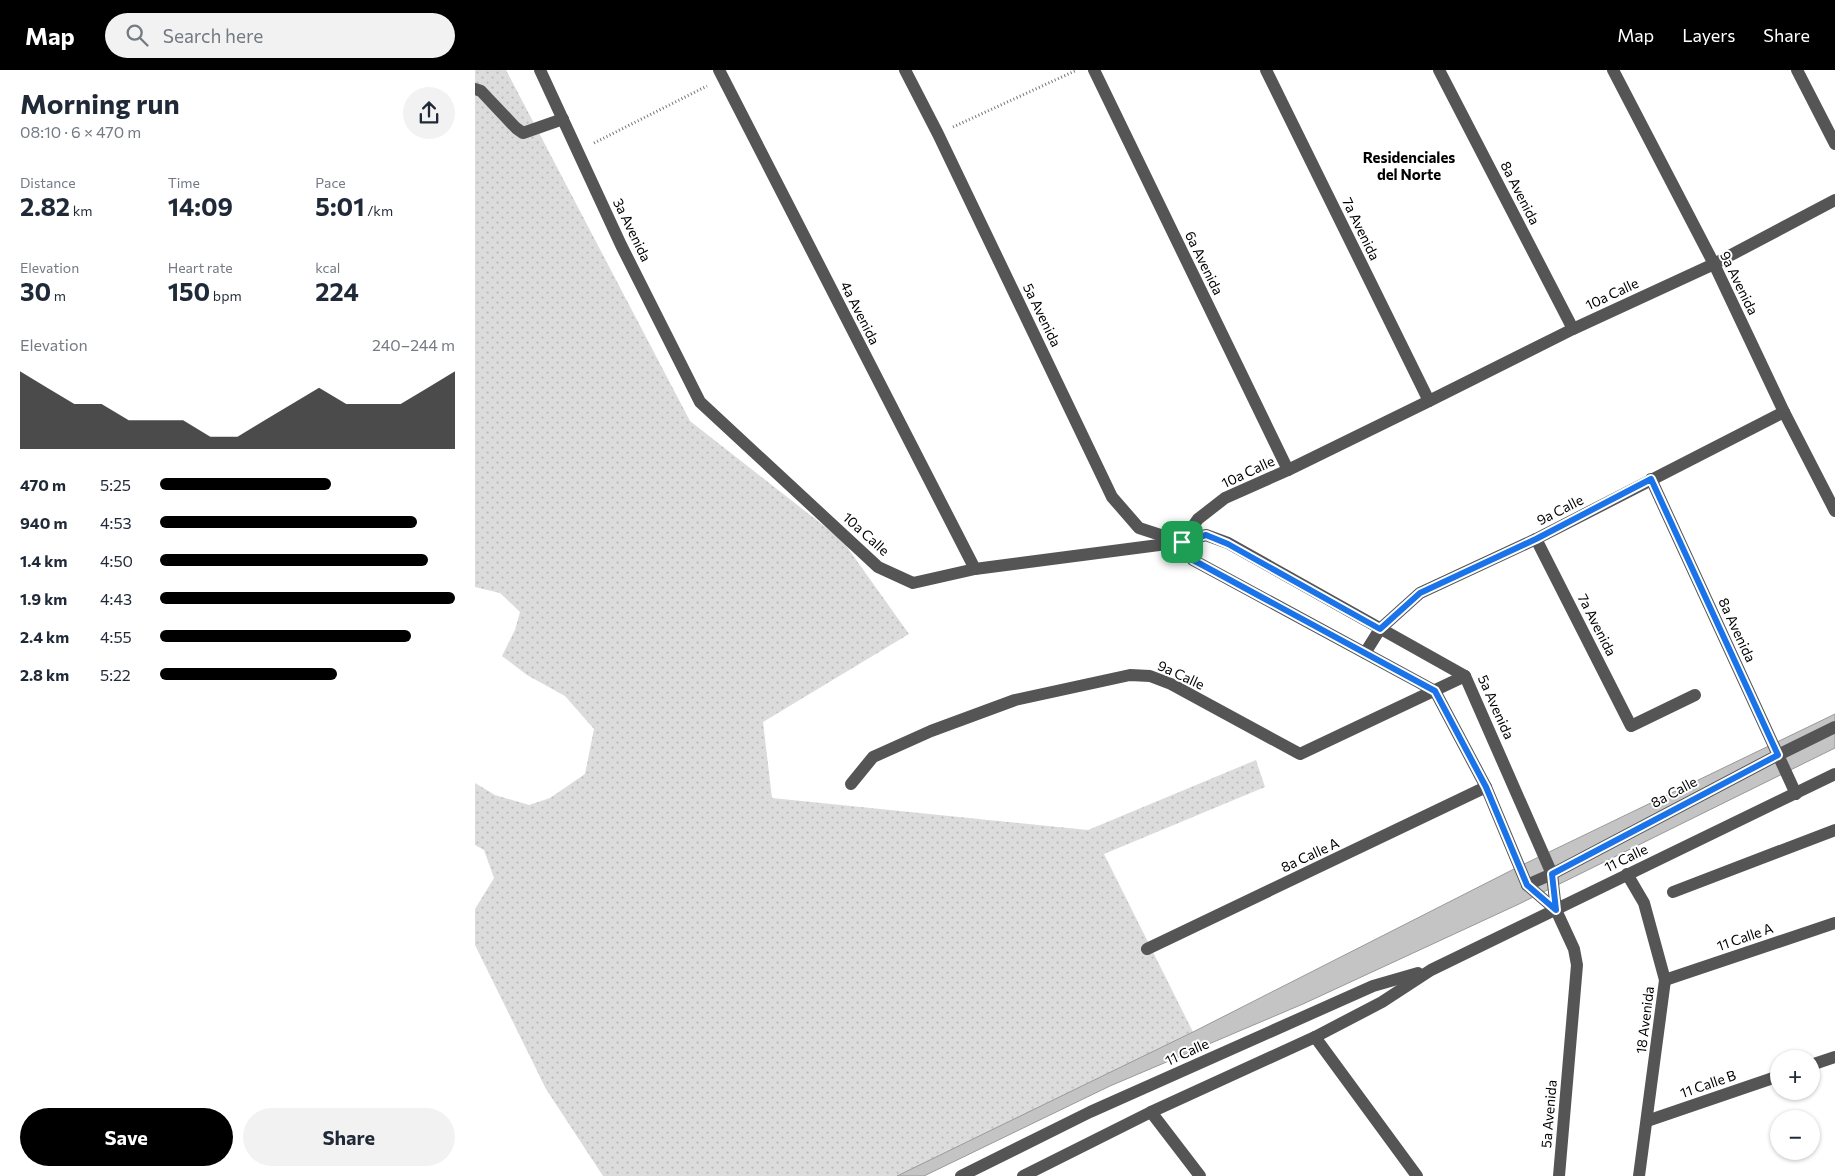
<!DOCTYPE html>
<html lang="en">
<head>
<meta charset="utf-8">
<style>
  body { margin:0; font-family:Commissioner,sans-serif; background:#f2f2f3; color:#1f2937; height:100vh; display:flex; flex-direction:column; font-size:19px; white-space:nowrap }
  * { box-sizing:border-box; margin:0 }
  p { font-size:16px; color:#747a83 }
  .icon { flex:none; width:28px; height:28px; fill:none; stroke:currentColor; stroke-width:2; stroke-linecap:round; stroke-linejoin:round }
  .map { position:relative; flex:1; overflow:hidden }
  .details { display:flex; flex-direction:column; background:#fff; width:475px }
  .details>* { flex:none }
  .tools { position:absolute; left:1295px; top:980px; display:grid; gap:10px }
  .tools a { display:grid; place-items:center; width:50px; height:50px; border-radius:50%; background:#fff; box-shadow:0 1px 4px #0004; font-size:25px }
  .pin { position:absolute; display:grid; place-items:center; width:42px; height:42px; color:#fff; margin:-21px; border-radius:10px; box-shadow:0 2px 8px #0006 }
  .round { display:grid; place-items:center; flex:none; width:52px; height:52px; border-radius:26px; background:#f2f2f3 }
  .headline { display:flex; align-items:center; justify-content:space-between; height:85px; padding:0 20px }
  h1 { font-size:28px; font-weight:700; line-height:38px }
  .stats { display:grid; grid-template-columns:repeat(3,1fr); gap:8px; height:85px; padding:5px 20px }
  .stats div { display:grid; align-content:center }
  .stats b { font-size:25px; font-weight:700 }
  .stats small { font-size:14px; font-weight:400 }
  .stats p { font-size:14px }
  .chart { height:140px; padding:10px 20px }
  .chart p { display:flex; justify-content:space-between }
  .chart svg { width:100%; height:90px; margin-top:5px; fill:#000; opacity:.7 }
  .cta { display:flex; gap:10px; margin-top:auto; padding:10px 20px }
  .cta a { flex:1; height:58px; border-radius:30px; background:#000; color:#fff; font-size:20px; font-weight:700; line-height:58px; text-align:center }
  .cta a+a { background:#f2f2f3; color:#1f2937 }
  ul { padding:0 20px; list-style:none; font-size:16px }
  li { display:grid; grid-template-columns:80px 60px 1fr; align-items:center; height:38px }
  li i { height:12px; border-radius:6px; background:#000 }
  header { display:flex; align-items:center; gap:30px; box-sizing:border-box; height:70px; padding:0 25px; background:#000; color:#fff }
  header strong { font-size:24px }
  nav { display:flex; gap:28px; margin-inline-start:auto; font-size:18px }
  .search { width:350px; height:45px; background:#f2f2f3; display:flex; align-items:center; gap:12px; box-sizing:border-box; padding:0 18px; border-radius:28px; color:#747a83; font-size:19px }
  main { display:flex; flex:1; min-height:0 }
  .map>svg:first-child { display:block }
</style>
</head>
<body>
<header>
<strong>Map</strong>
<div class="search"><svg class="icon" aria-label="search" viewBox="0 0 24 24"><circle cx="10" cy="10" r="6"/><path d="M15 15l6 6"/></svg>Search here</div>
<nav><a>Map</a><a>Layers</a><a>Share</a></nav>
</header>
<main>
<section class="details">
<div class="headline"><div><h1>Morning run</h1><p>08:10 · 6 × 470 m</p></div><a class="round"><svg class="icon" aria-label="share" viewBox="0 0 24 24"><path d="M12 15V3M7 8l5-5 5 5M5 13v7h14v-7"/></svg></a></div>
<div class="stats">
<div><p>Distance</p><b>2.82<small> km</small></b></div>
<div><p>Time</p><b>14:09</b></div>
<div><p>Pace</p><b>5:01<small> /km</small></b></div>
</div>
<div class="stats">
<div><p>Elevation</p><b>30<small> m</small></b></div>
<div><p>Heart rate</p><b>150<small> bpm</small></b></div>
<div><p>kcal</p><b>224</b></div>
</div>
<div class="chart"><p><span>Elevation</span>240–244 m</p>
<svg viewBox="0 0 160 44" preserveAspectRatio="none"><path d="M0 44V6L10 14L20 22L30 22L40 30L50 30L60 30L70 38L80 38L90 30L100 22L110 14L120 22L130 22L140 22L150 14L160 6V44z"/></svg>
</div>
<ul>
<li><b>470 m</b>5:25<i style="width:58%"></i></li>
<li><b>940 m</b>4:53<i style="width:87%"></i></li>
<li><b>1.4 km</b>4:50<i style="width:91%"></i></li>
<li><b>1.9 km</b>4:43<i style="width:100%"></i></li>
<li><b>2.4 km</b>4:55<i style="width:85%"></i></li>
<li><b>2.8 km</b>5:22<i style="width:60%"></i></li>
</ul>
<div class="cta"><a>Save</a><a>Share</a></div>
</section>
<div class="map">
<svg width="1360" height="1106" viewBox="0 0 1360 1106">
  <defs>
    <pattern id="grass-dots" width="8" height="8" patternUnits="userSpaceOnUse" patternTransform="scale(1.25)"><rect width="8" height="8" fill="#dcdcdc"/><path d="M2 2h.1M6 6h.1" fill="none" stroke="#bbb" stroke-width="1.8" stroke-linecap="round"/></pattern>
  </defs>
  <rect width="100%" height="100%" fill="#fff"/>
  <polygon fill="url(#grass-dots)" points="0,0 31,0 215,351 367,470 434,564 288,652 297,728 613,760 781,690 790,717 629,784 718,962 422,1106 128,1106 71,1019 0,875 0,839 19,808 9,780 0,775 0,713 20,725 54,735 75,728 110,704 119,659 90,626 52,605 27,586 40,560 45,542 25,523 0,517"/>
  <polygon fill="#c4c4c4" stroke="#999" points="1360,644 1360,678 1044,834 828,934 635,1016 449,1106 422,1106 718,962 1041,798"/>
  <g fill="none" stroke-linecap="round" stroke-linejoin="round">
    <g stroke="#777" stroke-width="3" stroke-dasharray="1 2.5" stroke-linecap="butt">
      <polyline points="478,57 602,0"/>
      <polyline points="119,73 232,16"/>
    </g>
    <g stroke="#555" stroke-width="12">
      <polyline points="65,0 146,175 225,332 403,497 438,513 500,499 707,472 731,465 753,473 990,606 1077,804 1081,840 1099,879 1102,895 1084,1106"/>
      <polyline points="244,0 500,499"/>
      <polyline points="430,0 463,64 637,427 664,458 707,472 718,490 960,621 1011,717 1052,815 1081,840"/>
      <polyline points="619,0 813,400"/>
      <polyline points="791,0 954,331"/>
      <polyline points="964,0 1098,259"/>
      <polyline points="1138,0 1239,194 1309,342 1360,441"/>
      <polyline points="1322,0 1360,74"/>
      <polyline points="0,19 6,21 41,58 48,63 88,49"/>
      <polyline points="1176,409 1321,724"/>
      <polyline points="1061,469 1156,656 1220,625"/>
      <polyline points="707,472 723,449 750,428 813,400 954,331 1098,259 1239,194 1360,130"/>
      <polyline points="890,583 905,559 945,523 1061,469 1309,342"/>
      <polyline points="376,714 398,687 456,661 540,630 655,605 675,606 696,614 825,684 990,606"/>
      <polyline points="1152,804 1169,833 1190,910 1164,1106"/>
      <polyline points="1052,815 1077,804 1303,685 1360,657"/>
      <polyline points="1198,822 1360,760"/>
      <polyline points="672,879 1011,717"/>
      <polyline points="1190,910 1360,853"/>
      <polyline points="840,967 942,1106"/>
      <polyline points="1336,995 1360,987"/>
      <polyline points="676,1042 725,1106"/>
      <polyline points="1172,1051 1304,1006"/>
      <polyline points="486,1106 615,1042 898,916 943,903"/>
      <polyline points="548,1106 676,1042 840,967 907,932 956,900 1360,704"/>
    </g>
  </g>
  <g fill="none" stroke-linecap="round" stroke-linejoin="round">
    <defs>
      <polygon id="route" points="1176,409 1303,685 1077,804 1081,840 1052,815 1011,717 960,621 718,490 707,472 731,465 753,474 905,559 945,523 1061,469"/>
    </defs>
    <use href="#route" stroke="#fff" stroke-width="10"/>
    <use href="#route" stroke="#1a73e8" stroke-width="6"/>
  </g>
  <g text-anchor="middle" stroke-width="4" stroke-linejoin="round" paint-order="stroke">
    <g font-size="14" fill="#000" stroke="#fff">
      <text transform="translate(1045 123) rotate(63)" y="5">8a Avenida</text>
      <text transform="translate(886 159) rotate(64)" y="5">7a Avenida</text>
      <text transform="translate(157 160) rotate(64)" y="5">3a Avenida</text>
      <text transform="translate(729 193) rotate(64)" y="5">6a Avenida</text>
      <text transform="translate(1264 213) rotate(64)" y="5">9a Avenida</text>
      <text transform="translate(1137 224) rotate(-25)" y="5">10a Calle</text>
      <text transform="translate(385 243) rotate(63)" y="5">4a Avenida</text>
      <text transform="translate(567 245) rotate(64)" y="5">5a Avenida</text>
      <text transform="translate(773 402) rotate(-25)" y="5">10a Calle</text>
      <text transform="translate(1085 440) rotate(-27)" y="5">9a Calle</text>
      <text transform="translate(391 464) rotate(42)" y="5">10a Calle</text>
      <text transform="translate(1122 555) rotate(63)" y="5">7a Avenida</text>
      <text transform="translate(1262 560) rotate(65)" y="5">8a Avenida</text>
      <text transform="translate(706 605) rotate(25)" y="5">9a Calle</text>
      <text transform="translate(1021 637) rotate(66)" y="5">5a Avenida</text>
      <text transform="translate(1199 722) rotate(-28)" y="5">8a Calle</text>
      <text transform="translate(835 785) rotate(-25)" y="5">8a Calle A</text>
      <text transform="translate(1151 788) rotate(-26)" y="5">11 Calle</text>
      <text transform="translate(1270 867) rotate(-19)" y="5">11 Calle A</text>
      <text transform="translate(1170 950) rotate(-83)" y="5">18 Avenida</text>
      <text transform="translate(712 982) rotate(-24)" y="5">11 Calle</text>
      <text transform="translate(1233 1014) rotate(-19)" y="5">11 Calle B</text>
      <text transform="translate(1074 1044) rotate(-85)" y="5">5a Avenida</text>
    </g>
    <g font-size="15" font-weight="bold" fill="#000" stroke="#fff">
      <text x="934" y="93">Residenciales<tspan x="934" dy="17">del Norte</tspan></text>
    </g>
  </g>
</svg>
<div class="tools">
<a>+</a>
<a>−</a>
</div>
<div class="pin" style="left:707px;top:472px;background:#1e9e55"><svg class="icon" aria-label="arrive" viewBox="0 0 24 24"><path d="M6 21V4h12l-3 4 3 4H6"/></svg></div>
</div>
</main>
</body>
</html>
